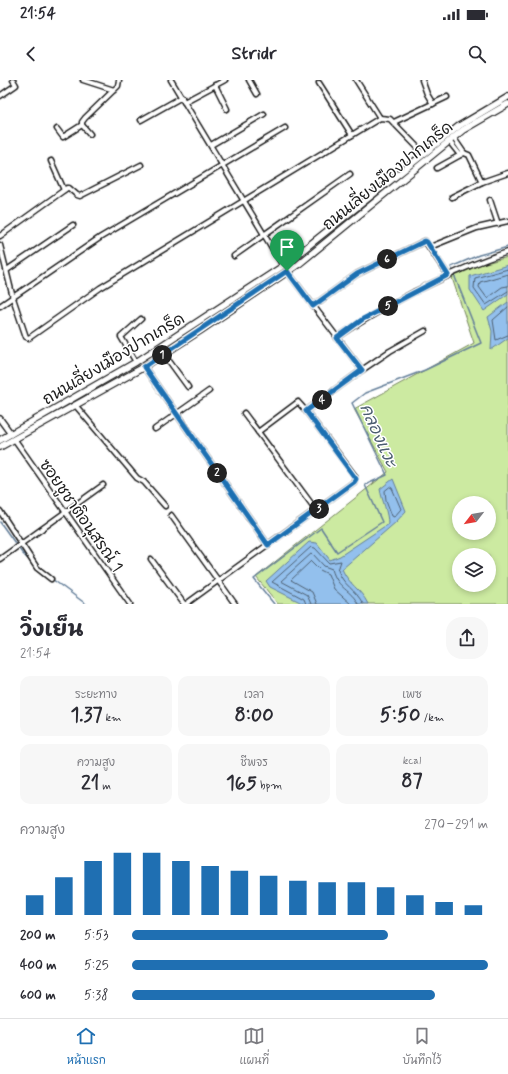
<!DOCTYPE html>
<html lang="th">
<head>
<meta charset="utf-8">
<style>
  body { margin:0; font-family:Mynerve,"Playpen Sans Thai",sans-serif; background:#f7f7f7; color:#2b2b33; height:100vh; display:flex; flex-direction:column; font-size:15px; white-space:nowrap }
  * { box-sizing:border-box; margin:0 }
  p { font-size:13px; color:#7c7c81 }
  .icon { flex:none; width:22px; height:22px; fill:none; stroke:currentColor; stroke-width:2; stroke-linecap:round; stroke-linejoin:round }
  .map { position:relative; height:524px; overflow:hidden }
  .details { display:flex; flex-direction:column; background:#fff; flex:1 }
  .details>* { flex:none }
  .needle { width:26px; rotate:239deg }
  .fabs { position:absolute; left:452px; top:416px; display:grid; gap:8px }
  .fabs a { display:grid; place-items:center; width:44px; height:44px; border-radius:50%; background:#fff; box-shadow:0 2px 6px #0003; font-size:20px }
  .pin { position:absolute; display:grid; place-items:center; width:34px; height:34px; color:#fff; margin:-41px -17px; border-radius:50% 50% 50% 0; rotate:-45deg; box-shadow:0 0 4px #0007 }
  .pin .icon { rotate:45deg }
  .km { position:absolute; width:20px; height:20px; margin:-10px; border-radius:50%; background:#222; color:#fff; font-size:11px; line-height:20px; text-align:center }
  .round { display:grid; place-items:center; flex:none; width:42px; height:42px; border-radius:16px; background:#f7f7f7 }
  .headline { display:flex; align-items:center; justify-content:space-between; height:68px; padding:0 20px }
  h1 { font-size:22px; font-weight:700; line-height:30px }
  .figures { display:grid; grid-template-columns:repeat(3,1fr); gap:6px; height:68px; padding:4px 20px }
  .figures div { display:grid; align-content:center; border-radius:10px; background:#f7f7f7; text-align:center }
  .figures b { font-size:20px; font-weight:700 }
  .figures small { font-size:11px; font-weight:400 }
  .figures p { font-size:11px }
  .chart { height:112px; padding:8px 20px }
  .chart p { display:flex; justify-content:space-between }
  .chart svg { width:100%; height:72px; margin-top:4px; stroke:#1f6fb2; stroke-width:6 }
  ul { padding:0 20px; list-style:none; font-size:13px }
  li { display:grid; grid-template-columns:64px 48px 1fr; align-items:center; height:30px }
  li i { height:10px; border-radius:5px; background:#1f6fb2 }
  .status { display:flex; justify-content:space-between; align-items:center; height:28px; padding:0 20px; background:#fff; direction:ltr }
  .status svg { height:11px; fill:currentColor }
  header { display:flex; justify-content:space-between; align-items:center; height:52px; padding:0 20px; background:#fff; font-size:18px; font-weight:700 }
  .tab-bar { display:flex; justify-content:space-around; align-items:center; height:56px; border-top:1px solid #e1e1e2; background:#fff; font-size:11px; color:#7c7c81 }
  .tab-bar a { display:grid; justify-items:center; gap:2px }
  .tab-bar .active { color:#1f6fb2 }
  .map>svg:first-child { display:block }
</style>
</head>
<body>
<div class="status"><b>21:54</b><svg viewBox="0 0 49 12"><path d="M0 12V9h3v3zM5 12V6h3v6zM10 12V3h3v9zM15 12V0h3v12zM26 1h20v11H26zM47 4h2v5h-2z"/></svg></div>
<header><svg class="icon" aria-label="back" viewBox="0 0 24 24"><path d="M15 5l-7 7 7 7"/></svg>Stridr<svg class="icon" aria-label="search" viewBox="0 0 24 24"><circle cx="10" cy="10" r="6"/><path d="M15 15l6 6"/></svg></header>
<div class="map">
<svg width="508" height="524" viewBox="0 0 508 524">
  <rect width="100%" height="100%" fill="#fff"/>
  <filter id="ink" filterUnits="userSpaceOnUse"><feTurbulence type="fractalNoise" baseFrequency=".025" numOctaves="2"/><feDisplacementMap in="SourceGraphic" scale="8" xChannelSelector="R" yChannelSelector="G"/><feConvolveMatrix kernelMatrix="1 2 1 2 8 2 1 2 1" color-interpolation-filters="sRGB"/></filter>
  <g filter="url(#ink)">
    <path fill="#cceaa1" stroke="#74835e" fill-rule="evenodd" d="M508,177V524H278L256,497L388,392L354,329L474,263L451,195L471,187ZM459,423H489V453H459ZM459,475H489V505H459Z"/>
    <g fill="#93c0ed" stroke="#637e99">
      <polygon points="508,185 508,214 484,231 470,210 470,196"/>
      <polygon points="508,222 508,258 491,270 492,251 488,237"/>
      <path d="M393,399L406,431L396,442L342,489C349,505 360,508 368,524H304L270,507L266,501L309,462L317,463L330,480L340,476L388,444C388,432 382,421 380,409Z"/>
    </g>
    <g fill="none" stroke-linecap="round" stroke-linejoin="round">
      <g stroke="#4c5e70" stroke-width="1">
        <polyline points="508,189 475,198 474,208 486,225 508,211"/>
        <polyline points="508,194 480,202 479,207 487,218 502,207 508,206"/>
        <polyline points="508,227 493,240 496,260 508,255"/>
        <polygon points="390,407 392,408 401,429 394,437 392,436 386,420 385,411"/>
        <path d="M306,524L304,519L272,502L311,467L315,468L329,483L341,481L338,490C343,506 356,509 363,524"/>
        <path d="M311,524L307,515L281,501L312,473L324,486L332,489C338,510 351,509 358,524"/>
        <polyline points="317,524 312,512 291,500 311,481 320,490 328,494 334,509 351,524"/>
      </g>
      <g stroke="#637e99" stroke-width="1.5">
        <polyline points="0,442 22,473 32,483"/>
        <polyline points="52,499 86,524"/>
        <polyline points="274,524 254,499 321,448 337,472 382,442 365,405 387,395 352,323 365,313 425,290 481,263 451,187 479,175 508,167"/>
      </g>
      <defs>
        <g id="minor">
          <polyline points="83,0 114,10"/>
          <polyline points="171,0 283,186"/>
          <polyline points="249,0 257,14"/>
          <polyline points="356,0 380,38"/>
          <polyline points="422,0 427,14 433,24"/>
          <polyline points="319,3 352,55"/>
          <polyline points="215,5 227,29"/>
          <polyline points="0,16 16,5 13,0"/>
          <polyline points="184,22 225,0"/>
          <polyline points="141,40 182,17"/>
          <polyline points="394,42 447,17"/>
          <polyline points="82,45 90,54"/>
          <polyline points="57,49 63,57 82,45 82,42 85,38 118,6 119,0"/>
          <polyline points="453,57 464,73"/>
          <polyline points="449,61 460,75"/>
          <polyline points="211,65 264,34"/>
          <polyline points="51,81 64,110"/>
          <polyline points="437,88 464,73 469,75 482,102"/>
          <polyline points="452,117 482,102 508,93"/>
          <polyline points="490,120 498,144"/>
          <polyline points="0,156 67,108 69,108 77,115 80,116 141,85"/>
          <polyline points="0,165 13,218 26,257 29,258 100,208 380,38 390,39 424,74"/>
          <polyline points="430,167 477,148 508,141"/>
          <polyline points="234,176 350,94"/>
          <polyline points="7,190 73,145"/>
          <polyline points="287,191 362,290"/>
          <polyline points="0,226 101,157 285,48"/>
          <polyline points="313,226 357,194 425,161 448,195"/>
          <path d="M337,258C362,240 388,226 414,212C445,197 475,182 508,172"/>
          <polyline points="164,274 188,307"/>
          <polyline points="136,282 121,257 141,239"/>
          <polyline points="144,287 268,465"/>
          <polyline points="76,326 137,398 144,402 165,426"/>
          <polyline points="244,333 316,430"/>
          <polyline points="155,349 209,311"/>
          <polyline points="258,352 298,322 306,331"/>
          <polyline points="15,360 130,524"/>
          <polyline points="0,431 37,488 51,499"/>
          <polyline points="171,435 235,524"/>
          <polyline points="0,479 103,405"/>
          <polyline points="151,479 184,524"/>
          <polyline points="186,524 354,402 355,396 306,331 362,290 390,271 425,251"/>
        </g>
        <polyline id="tertiary" points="0,339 11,354"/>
        <g id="secondary">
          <polyline points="0,360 136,282 283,186 459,46 508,17"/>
          <polyline points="0,367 144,287 200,251 299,184 463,50 508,24"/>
        </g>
      </defs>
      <use href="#minor" stroke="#1c1c1c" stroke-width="7"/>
      <use href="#tertiary" stroke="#1c1c1c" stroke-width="8"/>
      <use href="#secondary" stroke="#1c1c1c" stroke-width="8"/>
      <use href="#minor" stroke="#fff" stroke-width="4"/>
      <use href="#tertiary" stroke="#fff" stroke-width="5"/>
      <use href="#secondary" stroke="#fff" stroke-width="5.5"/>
    </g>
  </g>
  <g fill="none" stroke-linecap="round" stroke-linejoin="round" filter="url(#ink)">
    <defs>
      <polygon id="route" points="425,161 427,162 448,195 363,239 337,258 362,290 306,331 356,399 354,402 268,465 144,287 287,191 313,226 357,194"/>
    </defs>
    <use href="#route" stroke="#fff" stroke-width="8"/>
    <use href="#route" stroke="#1f6fb2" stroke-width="5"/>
  </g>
  <g text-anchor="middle" stroke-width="3" stroke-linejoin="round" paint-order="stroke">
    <g font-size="16" fill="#1c1c1c" stroke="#fff">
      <text transform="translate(387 95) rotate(-39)" y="6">ถนนเลี่ยงเมืองปากเกร็ด</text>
      <text transform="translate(113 278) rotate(-31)" y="6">ถนนเลี่ยงเมืองปากเกร็ด</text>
      <text transform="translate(82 435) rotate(55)" y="6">ซอยชูชาติอนุสรณ์ 1</text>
    </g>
    <g font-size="17" font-style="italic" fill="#4c5e70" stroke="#fff">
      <text transform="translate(379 355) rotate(66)" y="6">คลองแวะ</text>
    </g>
  </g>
</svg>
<div class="fabs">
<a><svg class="needle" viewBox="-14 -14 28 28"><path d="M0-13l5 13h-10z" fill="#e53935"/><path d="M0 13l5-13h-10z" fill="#7c7c81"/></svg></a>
<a><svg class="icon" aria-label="layers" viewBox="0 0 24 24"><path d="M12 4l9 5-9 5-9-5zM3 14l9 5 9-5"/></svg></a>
</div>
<div class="pin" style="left:287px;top:191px;background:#1e9e55"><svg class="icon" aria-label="arrive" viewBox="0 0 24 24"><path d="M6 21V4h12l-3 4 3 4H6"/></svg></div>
<b class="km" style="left:162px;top:275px">1</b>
<b class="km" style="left:217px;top:393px">2</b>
<b class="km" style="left:319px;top:429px">3</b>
<b class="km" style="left:322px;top:320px">4</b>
<b class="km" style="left:388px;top:226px">5</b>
<b class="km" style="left:387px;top:179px">6</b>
</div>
<section class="details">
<div class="headline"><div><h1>วิ่งเย็น</h1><p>21:54</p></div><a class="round"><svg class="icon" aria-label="share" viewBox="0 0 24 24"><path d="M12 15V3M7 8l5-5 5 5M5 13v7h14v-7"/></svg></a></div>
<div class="figures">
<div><p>ระยะทาง</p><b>1.37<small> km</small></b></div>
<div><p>เวลา</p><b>8:00</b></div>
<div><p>เพซ</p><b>5:50<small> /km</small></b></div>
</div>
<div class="figures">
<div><p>ความสูง</p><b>21<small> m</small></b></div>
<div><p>ชีพจร</p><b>165<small> bpm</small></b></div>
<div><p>kcal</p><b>87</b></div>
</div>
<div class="chart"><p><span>ความสูง</span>270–291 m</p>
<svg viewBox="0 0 160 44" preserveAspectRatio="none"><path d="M5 44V32M15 44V21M25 44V11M35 44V6M45 44V6M55 44V11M65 44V14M75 44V17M85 44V20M95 44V23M105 44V24M115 44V24M125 44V27M135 44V32M145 44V36M155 44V38"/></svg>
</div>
<ul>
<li><b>200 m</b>5:53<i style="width:72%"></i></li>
<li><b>400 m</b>5:25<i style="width:100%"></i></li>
<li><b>600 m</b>5:38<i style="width:85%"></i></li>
</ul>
</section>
<nav class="tab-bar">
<a class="active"><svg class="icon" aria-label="home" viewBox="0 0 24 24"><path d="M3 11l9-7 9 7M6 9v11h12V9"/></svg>หน้าแรก</a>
<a><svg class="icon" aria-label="map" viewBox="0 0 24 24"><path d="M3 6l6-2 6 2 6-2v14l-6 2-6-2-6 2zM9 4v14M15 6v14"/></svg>แผนที่</a>
<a><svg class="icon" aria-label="saved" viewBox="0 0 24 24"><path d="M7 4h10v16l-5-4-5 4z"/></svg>บันทึกไว้</a>
</nav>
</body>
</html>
